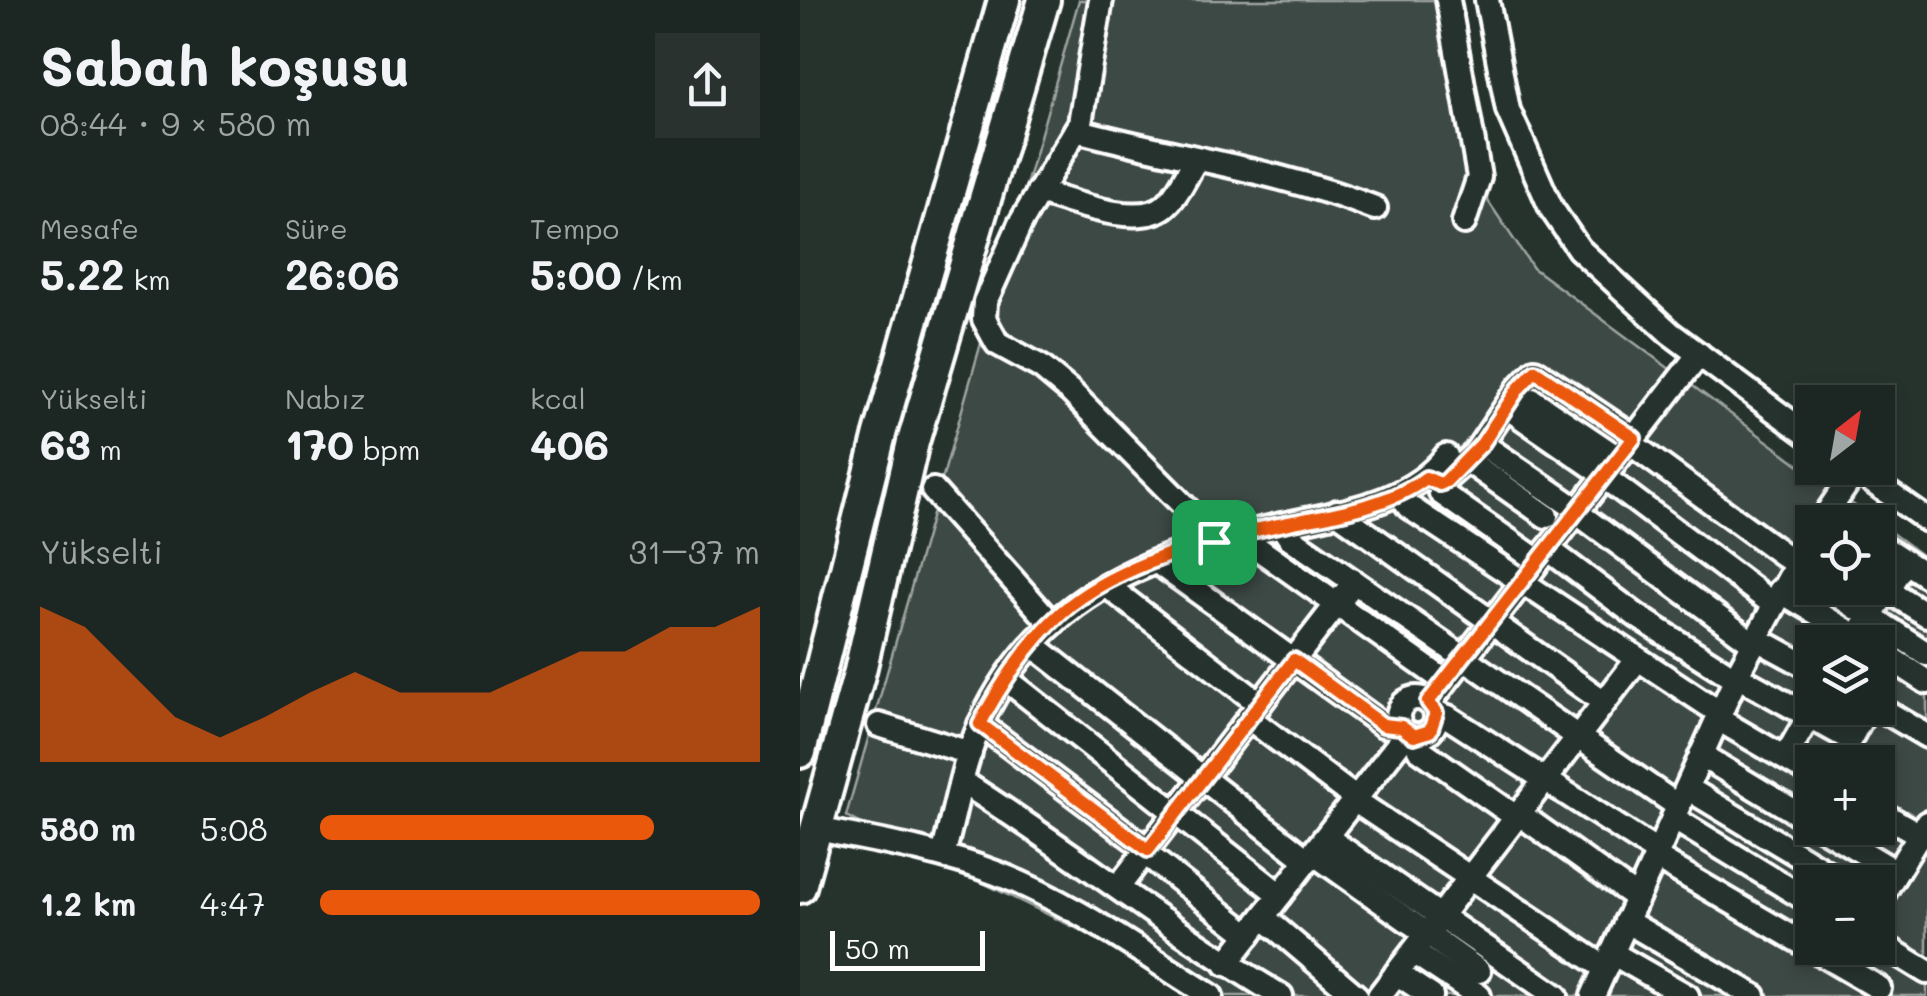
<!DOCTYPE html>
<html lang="tr">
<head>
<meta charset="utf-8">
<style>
  body { margin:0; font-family:Mali,sans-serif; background:#29322f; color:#f1f3f6; height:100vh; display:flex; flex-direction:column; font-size:38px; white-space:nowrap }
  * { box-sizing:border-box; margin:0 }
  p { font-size:32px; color:#a0a5a5 }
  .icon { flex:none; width:55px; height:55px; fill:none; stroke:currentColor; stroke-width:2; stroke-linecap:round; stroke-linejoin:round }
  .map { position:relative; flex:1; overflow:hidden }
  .drawer { display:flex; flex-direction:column; background:#1c2622; width:800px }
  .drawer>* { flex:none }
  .needle { width:65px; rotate:31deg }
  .buttons { position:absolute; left:995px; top:385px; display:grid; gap:20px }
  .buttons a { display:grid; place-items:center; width:100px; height:100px; border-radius:0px; background:#1c2622; box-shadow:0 5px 15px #0003,0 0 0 2px #3a4340; font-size:50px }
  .scale { position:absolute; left:30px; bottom:25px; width:155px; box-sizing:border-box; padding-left:10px; border:5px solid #fff; border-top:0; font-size:28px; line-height:35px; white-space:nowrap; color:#fff; -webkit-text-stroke:8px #26332d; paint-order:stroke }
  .pin { position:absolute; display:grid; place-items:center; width:85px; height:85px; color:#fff; margin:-42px; border-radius:20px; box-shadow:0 5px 15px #0006 }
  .round { display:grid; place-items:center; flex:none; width:105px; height:105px; border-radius:0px; background:#29322f }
  .summary { display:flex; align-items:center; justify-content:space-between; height:170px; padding:0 40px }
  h1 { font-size:55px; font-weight:700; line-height:75px }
  .figures { display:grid; grid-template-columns:repeat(3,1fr); gap:15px; height:170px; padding:10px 40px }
  .figures div { display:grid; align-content:center }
  .figures b { font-size:42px; font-weight:700 }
  .figures small { font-size:28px; font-weight:400 }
  .figures p { font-size:28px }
  .chart { height:280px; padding:20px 40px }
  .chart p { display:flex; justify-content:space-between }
  .chart svg { width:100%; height:180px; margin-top:10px; fill:#ea580c; opacity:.7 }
  ul { padding:0 40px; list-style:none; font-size:32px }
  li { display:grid; grid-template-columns:160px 120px 1fr; align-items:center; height:75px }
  li i { height:25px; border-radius:12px; background:#ea580c }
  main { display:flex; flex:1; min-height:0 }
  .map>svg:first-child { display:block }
</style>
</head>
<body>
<main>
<section class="drawer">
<div class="summary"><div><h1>Sabah koşusu</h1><p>08:44 · 9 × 580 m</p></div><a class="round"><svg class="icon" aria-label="share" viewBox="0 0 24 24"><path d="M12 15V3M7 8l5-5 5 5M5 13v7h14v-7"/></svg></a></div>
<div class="figures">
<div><p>Mesafe</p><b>5.22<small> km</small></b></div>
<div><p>Süre</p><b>26:06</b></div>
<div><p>Tempo</p><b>5:00<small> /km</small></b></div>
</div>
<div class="figures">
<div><p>Yükselti</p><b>63<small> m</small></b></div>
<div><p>Nabız</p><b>170<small> bpm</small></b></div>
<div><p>kcal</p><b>406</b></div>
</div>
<div class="chart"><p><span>Yükselti</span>31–37 m</p>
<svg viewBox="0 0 160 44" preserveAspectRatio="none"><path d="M0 44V6L10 11L20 22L30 33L40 38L50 33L60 27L70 22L80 27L90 27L100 27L110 22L120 17L130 17L140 11L150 11L160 6V44z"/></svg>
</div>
<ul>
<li><b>580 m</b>5:08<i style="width:76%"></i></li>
<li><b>1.2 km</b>4:47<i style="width:100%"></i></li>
</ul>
</section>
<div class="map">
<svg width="1127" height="996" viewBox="0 0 1127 996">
  <rect width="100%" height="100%" fill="#26332d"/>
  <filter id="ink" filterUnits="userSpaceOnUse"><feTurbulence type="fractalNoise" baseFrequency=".01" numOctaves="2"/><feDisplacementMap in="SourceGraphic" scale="20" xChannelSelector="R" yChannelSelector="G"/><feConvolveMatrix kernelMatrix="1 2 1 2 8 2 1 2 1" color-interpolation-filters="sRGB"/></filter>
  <g filter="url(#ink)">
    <path fill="#3e4944" stroke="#9ea4a2" stroke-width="2.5" fill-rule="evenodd" d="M279,0H643L674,180L733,268L1127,559V996H415L46,816ZM1012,522H1078V588H1012ZM1012,642H1078V708H1012ZM1012,762H1078V828H1012ZM1012,882H1078V948H1012Z"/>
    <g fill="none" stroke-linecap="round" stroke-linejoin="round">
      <defs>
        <g id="minor">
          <polyline points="301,0 280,123 220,224 185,302 184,319 197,343 241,367 271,392 399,521 414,542"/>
          <polyline points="648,0 679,177 664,222"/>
          <polyline points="687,0 708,110 751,208 779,249 870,333 1012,438"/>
          <path d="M276,130C376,157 478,170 575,208"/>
          <path d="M238,192C269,201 340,229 366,205C379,193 387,174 396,159"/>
          <polyline points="732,400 818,458"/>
          <polyline points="708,408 805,475"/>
          <polyline points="830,443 996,564"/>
          <polyline points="682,444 778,510"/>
          <polyline points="668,461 746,516"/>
          <polyline points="1053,468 1127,520"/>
          <polyline points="626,477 640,484 675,453 719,388 735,371 835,438"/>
          <polyline points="804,477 973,604"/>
          <polyline points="133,490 251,623"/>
          <polyline points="599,493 609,507 920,713"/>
          <polyline points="641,493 738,561"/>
          <polyline points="537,512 804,702"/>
          <polyline points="776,512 953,643"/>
          <polyline points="1021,522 1056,470"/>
          <polyline points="481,525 489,537 878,806"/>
          <polyline points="439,535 645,681"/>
          <polyline points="1078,544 1127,576"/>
          <polyline points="748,549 837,616 936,679"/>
          <polyline points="357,562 583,725 601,727"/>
          <polyline points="1078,584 1127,615"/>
          <polyline points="306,585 460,704"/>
          <polyline points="1027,588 1127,654"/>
          <polyline points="980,591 1066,642"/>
          <polyline points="1063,627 1105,562"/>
          <polyline points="955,638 1012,669"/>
          <polyline points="233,645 507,860"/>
          <polyline points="1078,650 1127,682"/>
          <polyline points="937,676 1050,739 1067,708"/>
          <polyline points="207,680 480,895"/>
          <circle cx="617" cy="717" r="19"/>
          <polyline points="629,703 899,354"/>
          <polyline points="1078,707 1127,736"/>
          <polyline points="636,713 648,717 857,852"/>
          <polyline points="449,718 555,798"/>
          <polyline points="918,719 1012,774"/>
          <polyline points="180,724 347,849"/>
          <polyline points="79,725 170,753"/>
          <polyline points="614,736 619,749 716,817"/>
          <polyline points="901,755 1012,822"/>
          <polyline points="985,758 1009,716"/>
          <path d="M164,783C271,851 371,931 481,996"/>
          <polyline points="887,788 1043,882"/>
          <polyline points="554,800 805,968"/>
          <polyline points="1078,811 1120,835"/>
          <polyline points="718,813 837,898"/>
          <polyline points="873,818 1012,903"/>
          <polyline points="1022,828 1096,872"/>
          <path d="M16,829C77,841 138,851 196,873C273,902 341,953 411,996"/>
          <polyline points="526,837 756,996"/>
          <polyline points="345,853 449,935"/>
          <polyline points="513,853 679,971"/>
          <path d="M143,855C155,812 162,764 181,723C245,583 372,547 511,519C559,509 615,497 646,456"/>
          <polyline points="855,857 1079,988"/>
          <polyline points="319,886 554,582"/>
          <polyline points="1078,902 1127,823"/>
          <polyline points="463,917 556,996"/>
          <polyline points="826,921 954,996"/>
          <polyline points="1078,942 1127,972"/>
          <polyline points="613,952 679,996"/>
          <polyline points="812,953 887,996"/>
          <polyline points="426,964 607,733"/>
          <polyline points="596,973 631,996"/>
          <polyline points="579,996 837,660"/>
          <polyline points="793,996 941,667 1012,536"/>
        </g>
        <g id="major">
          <polyline points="0,752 80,434 204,0"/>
          <polyline points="0,887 60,671 113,442 244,0"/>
        </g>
      </defs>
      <use href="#minor" stroke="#fff" stroke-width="30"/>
      <use href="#major" stroke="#fff" stroke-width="38"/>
      <use href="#minor" stroke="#26332d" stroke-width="22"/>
      <use href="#major" stroke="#26332d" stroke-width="30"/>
    </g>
  </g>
  <g fill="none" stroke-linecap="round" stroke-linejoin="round" filter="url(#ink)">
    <defs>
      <path id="route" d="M735,371L834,438L628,702L636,713L630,731L614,736L601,727L583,725L494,660L348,850L180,724C200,685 229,642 261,613C316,564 418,537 489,523C532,514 590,506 626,478L640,484L646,481L682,444L719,388Z"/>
    </defs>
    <use href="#route" stroke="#fff" stroke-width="20"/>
    <use href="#route" stroke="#ea580c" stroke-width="12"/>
  </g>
</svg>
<div class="buttons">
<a><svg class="needle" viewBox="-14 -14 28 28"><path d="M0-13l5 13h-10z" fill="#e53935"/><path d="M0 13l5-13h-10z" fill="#a0a5a5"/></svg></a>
<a><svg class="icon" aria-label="locate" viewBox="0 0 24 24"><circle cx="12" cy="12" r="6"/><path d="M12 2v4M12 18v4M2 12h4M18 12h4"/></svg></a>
<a><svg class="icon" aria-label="layers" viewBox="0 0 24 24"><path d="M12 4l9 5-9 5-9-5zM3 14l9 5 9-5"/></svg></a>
<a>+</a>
<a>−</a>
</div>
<div class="scale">50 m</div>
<div class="pin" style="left:414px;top:542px;background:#1e9e55"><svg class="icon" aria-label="arrive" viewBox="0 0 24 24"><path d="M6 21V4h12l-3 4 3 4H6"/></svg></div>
</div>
</main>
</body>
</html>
